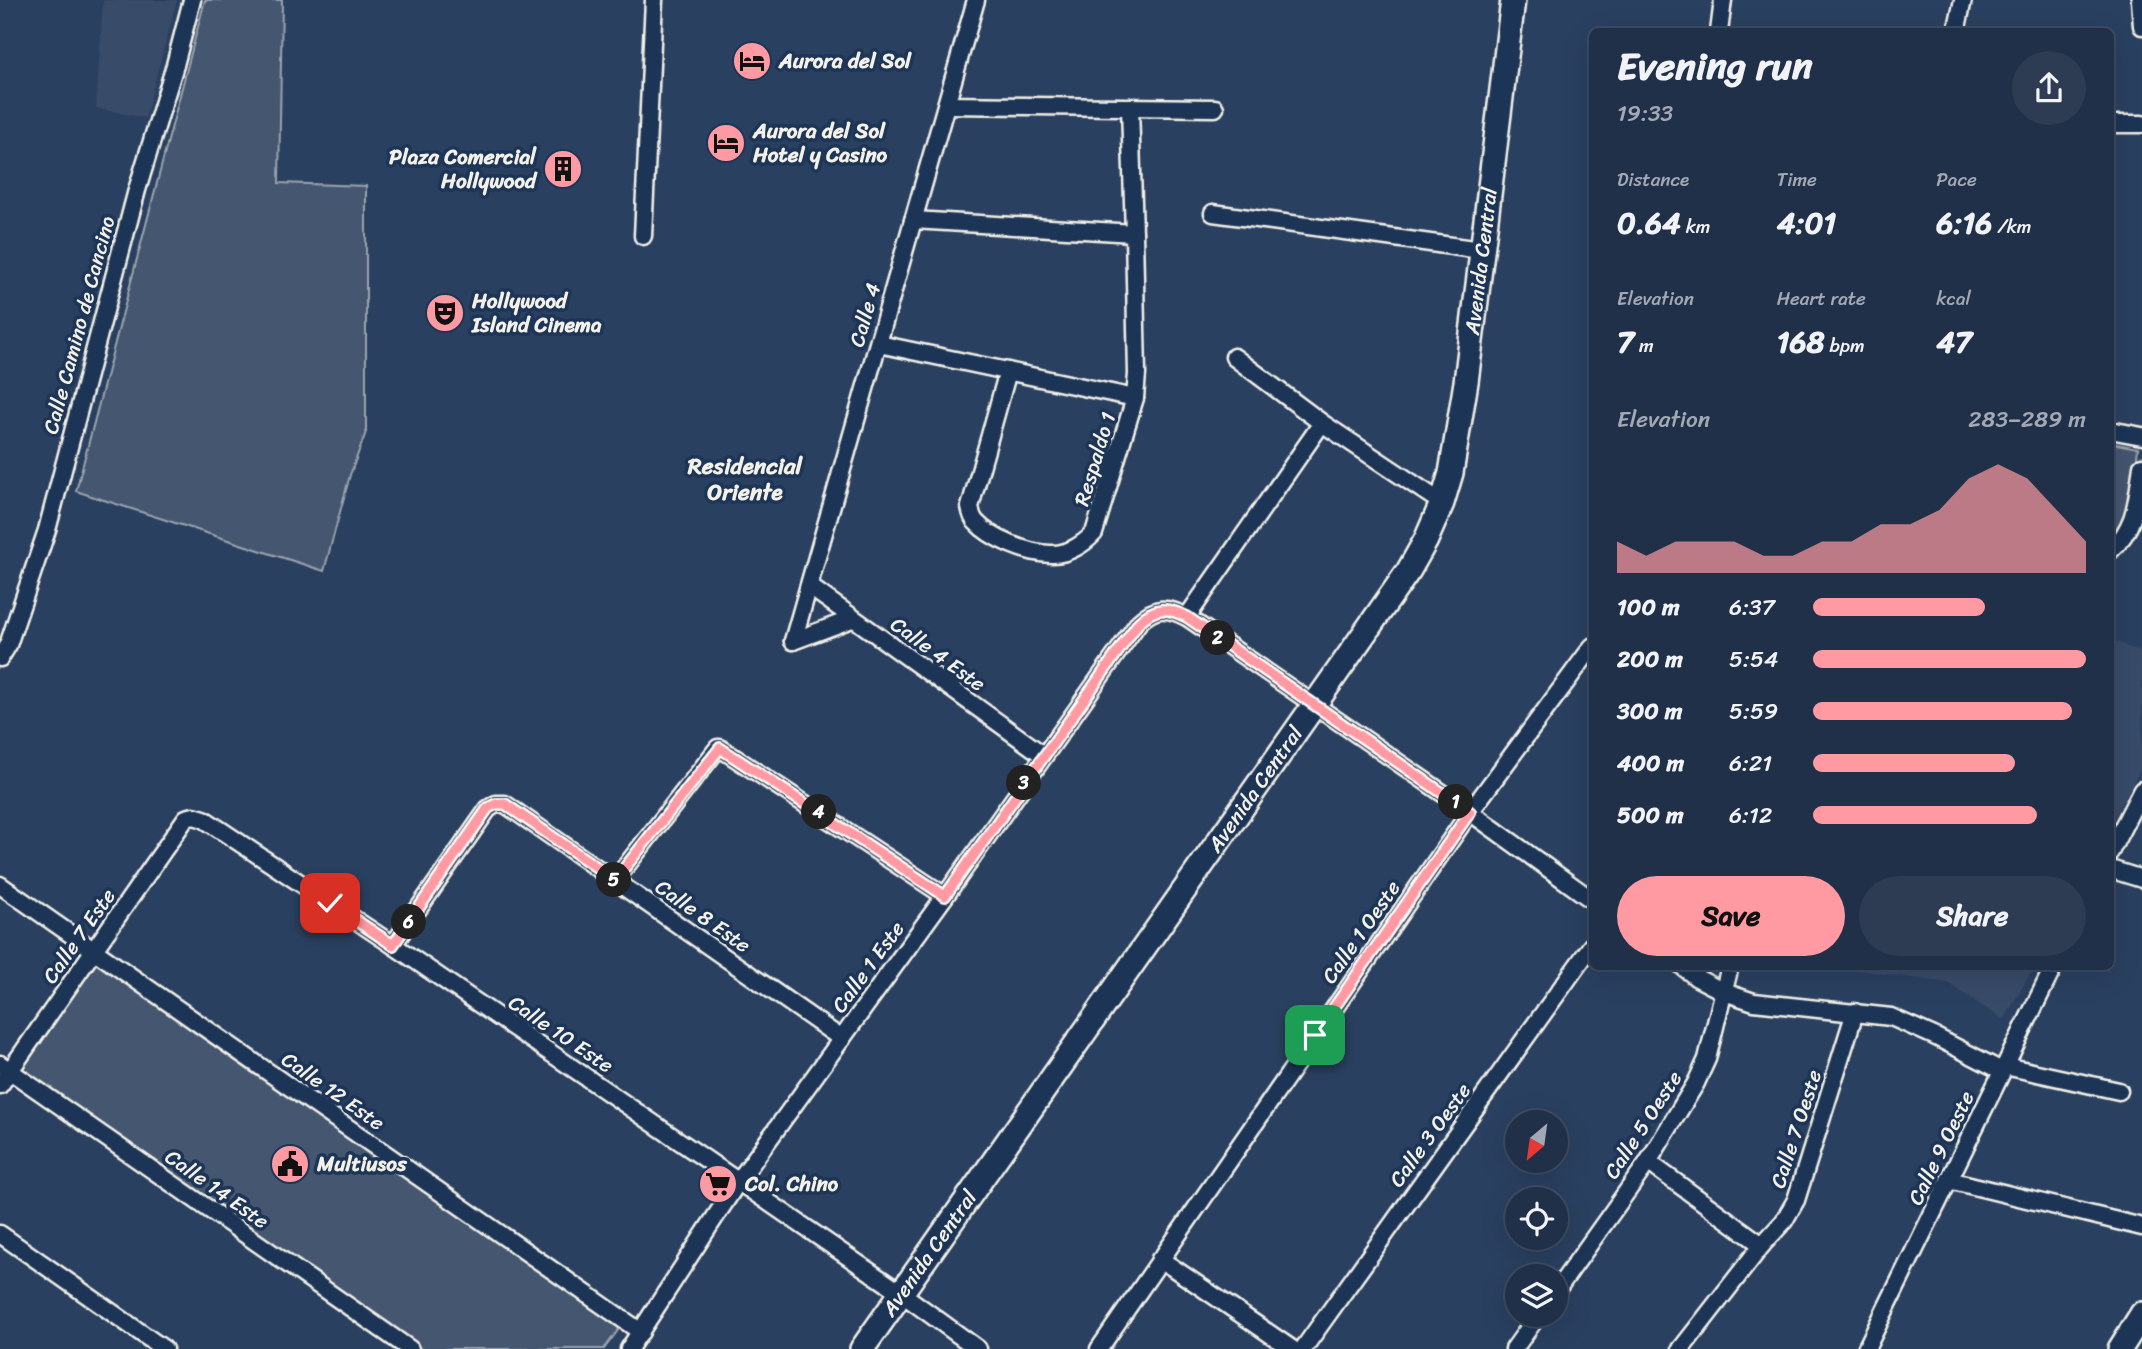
<!DOCTYPE html>
<html lang="en">
<head>
<meta charset="utf-8">
<style>
  body { margin:0; font-family:Sriracha,sans-serif; background:#2d3c52; color:#f1f3f6; height:100vh; display:flex; flex-direction:column; font-size:26px; white-space:nowrap }
  * { box-sizing:border-box; margin:0 }
  p { font-size:23px; color:#a2a9b4 }
  .icon { flex:none; width:38px; height:38px; fill:none; stroke:currentColor; stroke-width:2; stroke-linecap:round; stroke-linejoin:round }
  .map { position:relative; flex:1; overflow:hidden }
  .details { position:absolute; left:1589px; top:28px; width:525px; height:942px; display:flex; flex-direction:column; background:#203048; border-radius:10px; box-shadow:0 7px 28px #0002,0 0 0 2px #3d4b60 }
  .details>* { flex:none }
  .needle { width:46px; rotate:209deg }
  .fabs { position:absolute; left:1505px; top:1110px; display:grid; gap:14px }
  .fabs a { display:grid; place-items:center; width:63px; height:63px; border-radius:50%; background:#203048; box-shadow:0 7px 28px #0002,0 0 0 2px #3d4b60; font-size:35px }
  .pin { position:absolute; display:grid; place-items:center; width:60px; height:60px; color:#fff; margin:-30px; border-radius:14px; box-shadow:0 4px 10px #0006 }
  .km { position:absolute; width:35px; height:35px; margin:-18px; border-radius:50%; background:#222; color:#fff; font-size:19px; line-height:35px; text-align:center }
  .round { display:grid; place-items:center; flex:none; width:74px; height:74px; border-radius:37px; background:#2d3c52 }
  .headline { display:flex; align-items:center; justify-content:space-between; height:119px; padding:0 28px }
  h1 { font-size:38px; font-weight:700; line-height:52px }
  .figures { display:grid; grid-template-columns:repeat(3,1fr); gap:10px; height:119px; padding:7px 28px }
  .figures div { display:grid; align-content:center }
  .figures b { font-size:30px; font-weight:700 }
  .figures small { font-size:19px; font-weight:400 }
  .figures p { font-size:19px }
  .chart { height:196px; padding:14px 28px }
  .chart p { display:flex; justify-content:space-between }
  .chart svg { width:100%; height:126px; margin-top:7px; fill:#ff9aa2; opacity:.7 }
  .action { display:flex; gap:14px; margin-top:auto; padding:14px 28px }
  .action a { flex:1; height:80px; border-radius:42px; background:#ff9aa2; color:#111; font-size:28px; font-weight:700; line-height:80px; text-align:center }
  .action a+a { background:#2d3c52; color:#f1f3f6 }
  ul { padding:0 28px; list-style:none; font-size:23px }
  li { display:grid; grid-template-columns:112px 84px 1fr; align-items:center; height:52px }
  li i { height:18px; border-radius:9px; background:#ff9aa2 }
  .map>svg:first-child { display:block }
</style>
</head>
<body>
<div class="map">
<svg width="2142" height="1349" viewBox="0 0 2142 1349">
  <rect width="100%" height="100%" fill="#2a4060"/>
  <filter id="ink" filterUnits="userSpaceOnUse"><feTurbulence type="fractalNoise" baseFrequency=".0143" numOctaves="2"/><feDisplacementMap in="SourceGraphic" scale="14" xChannelSelector="R" yChannelSelector="G"/><feConvolveMatrix kernelMatrix="1 2 1 2 8 2 1 2 1" color-interpolation-filters="sRGB"/></filter>
  <g filter="url(#ink)">
    <g fill="#374c69">
      <polygon points="103,0 177,0 145,118 96,108"/>
      <polygon points="2110,639 2142,653 2142,766 2111,824"/>
      <polygon points="1830,966 2034,966 2004,1020 1948,983"/>
    </g>
    <g fill="#445771" stroke="#9ca4ac" stroke-width="2">
      <polygon points="205,0 282,0 279,183 366,186 366,432 350,475 324,571 76,491"/>
      <polygon points="2111,443 2138,448 2130,515 2111,545"/>
      <polygon points="95,962 622,1325 604,1349 420,1349 20,1068"/>
    </g>
    <g fill="none" stroke-linecap="round" stroke-linejoin="round">
      <defs>
        <g id="street">
          <polyline points="2140,0 2142,26"/>
          <polyline points="1719,32 1723,0"/>
          <polyline points="1956,32 1963,0"/>
          <polyline points="947,105 1215,108"/>
          <polyline points="2110,124 2142,124"/>
          <polyline points="1213,213 1481,250"/>
          <polyline points="913,220 1134,233"/>
          <polyline points="643,236 654,0"/>
          <polyline points="879,344 1135,398"/>
          <polyline points="1234,357 1322,423 1442,503"/>
          <path d="M1008,371L970,507C971,512 972,518 976,522C991,539 1029,554 1051,554C1067,555 1084,544 1094,533L1135,398L1137,374L1134,233L1130,107"/>
          <polyline points="2110,430 2142,436"/>
          <path d="M2110,551C2137,527 2137,499 2142,466"/>
          <polyline points="809,586 1043,755"/>
          <polyline points="1187,617 1322,423"/>
          <polyline points="793,641 976,0"/>
          <polyline points="793,641 852,619"/>
          <polyline points="0,658 8,645 47,530 137,190 175,65 192,0"/>
          <polyline points="2110,852 2142,790"/>
          <polyline points="2110,869 2142,879"/>
          <polyline points="615,880 718,748 720,748 945,896"/>
          <polyline points="0,885 641,1332"/>
          <polyline points="393,945 488,809 496,804 505,804 842,1039"/>
          <polyline points="1682,966 1697,978 1724,992 1754,1002 1891,1017 1934,1036 2002,1071"/>
          <polyline points="0,1064 410,1349"/>
          <polyline points="2005,1066 2119,1091"/>
          <polyline points="0,1085 186,818 194,816 204,819 393,945 901,1293 978,1349"/>
          <polyline points="1648,1162 1762,1245"/>
          <polyline points="1949,1180 2142,1227"/>
          <polyline points="0,1234 164,1349"/>
          <polyline points="1160,1259 1292,1349"/>
          <polyline points="1556,1291 1648,1162 1696,1083 1707,1059 1730,966"/>
          <path d="M629,1349L738,1182L945,896L1139,622C1156,606 1167,607 1187,617L1470,812L1592,900"/>
          <polyline points="1099,1349 1470,812 1592,647"/>
          <polyline points="1303,1349 1592,945"/>
          <polyline points="1514,1349 1539,1314"/>
          <polyline points="1681,1349 1762,1245 1784,1221 1796,1200 1855,1012"/>
          <polyline points="1866,1349 2054,966"/>
        </g>
        <g id="secondary">
          <path id="s1" d="M862,1349L1409,570L1426,540L1442,503L1451,473L1466,382L1513,0"/>
          <polyline points="2120,1349 2142,1314"/>
        </g>
      </defs>
      <use href="#street" stroke="#f4f1e8" stroke-width="21"/>
      <use href="#secondary" stroke="#f4f1e8" stroke-width="28"/>
      <use href="#street" stroke="#1d3557" stroke-width="16"/>
      <use href="#secondary" stroke="#1d3557" stroke-width="23"/>
    </g>
  </g>
  <g fill="none" stroke-linecap="round" stroke-linejoin="round" filter="url(#ink)">
    <defs>
      <path id="route" d="M330,903L393,945L488,808L496,804H505L615,880L720,748L945,896L1139,622C1156,606 1167,607 1187,617L1470,812L1315,1035"/>
    </defs>
    <use href="#route" stroke="#fff" stroke-width="14"/>
    <use href="#route" stroke="#ff9aa2" stroke-width="9"/>
  </g>
  <defs>
    <symbol id="hotel-disc" viewBox="-11 -11 22 22"><circle r="9.5" fill="#ff9aa2" stroke="#1d3557"/><path d="M-6-4.5h1.5V1H6V5H4.5V3h-9V5H-6ZM-4 0a1.8 1.8 0 1 1 3.6 0ZM.5 0V-2.5h3Q6-2.5 6 0Z" fill="#111"/></symbol>
    <symbol id="building-disc" viewBox="-11 -11 22 22"><circle r="9.5" fill="#ff9aa2" stroke="#1d3557"/><path d="M-4-6H4V6H1V3H-1V6H-4ZM-2.5-4.3h1.7v1.8h-1.7ZM.8-4.3h1.7v1.8H.8ZM-2.5-1h1.7V.8h-1.7ZM.8-1h1.7V.8H.8Z" fill="#111"/></symbol>
    <symbol id="theatre-disc" viewBox="-11 -11 22 22"><circle r="9.5" fill="#ff9aa2" stroke="#1d3557"/><path d="M-5-5.5Q0-4 5-5.5V0Q5 5 0 6Q-5 5-5 0ZM-3.3-2.5H-1v1.5H-3.3ZM1-2.5H3.3v1.5H1ZM-2.8 1Q0 5.5 2.8 1Z" fill="#111"/></symbol>
    <symbol id="civic-disc" viewBox="-11 -11 22 22"><circle r="9.5" fill="#ff9aa2" stroke="#1d3557"/><path d="M-.6-6.5H3V-4.5H.6V-3L4-1V1h2V6H-6V1h2V-1L-.6-3ZM-1.2 2.5V6h2.4V2.5Z" fill="#111"/></symbol>
    <symbol id="supermarket-disc" viewBox="-11 -11 22 22"><circle r="9.5" fill="#ff9aa2" stroke="#1d3557"/><path d="M-6-5.5h2.5l.6 2H6L4.5 2H-2.5L-4.4-4H-6ZM-1.5 3.2a1.3 1.3 0 1 0 .1 0ZM3 3.2a1.3 1.3 0 1 0 .1 0Z" fill="#111"/></symbol>
  </defs>
  <g fill-rule="evenodd">
    <use href="#hotel-disc" x="730" y="39" width="44" height="44"/>
    <use href="#hotel-disc" x="704" y="121" width="44" height="44"/>
    <use href="#building-disc" x="541" y="147" width="44" height="44"/>
    <use href="#theatre-disc" x="423" y="291" width="44" height="44"/>
    <use href="#civic-disc" x="268" y="1142" width="44" height="44"/>
    <use href="#supermarket-disc" x="696" y="1162" width="44" height="44"/>
  </g>
  <g text-anchor="middle" stroke-width="7" stroke-linejoin="round" paint-order="stroke">
    <g font-size="21" font-weight="bold" fill="#f4f1e8" stroke="#1d3557" text-anchor="start">
      <text x="779" y="68">Aurora del Sol</text>
      <text x="753" y="138">Aurora del Sol<tspan x="753" dy="24">Hotel y Casino</tspan></text>
      <text x="536" y="164" text-anchor="end">Plaza Comercial<tspan x="536" dy="24">Hollywood</tspan></text>
      <text x="472" y="308">Hollywood<tspan x="472" dy="24">Island Cinema</tspan></text>
      <text x="317" y="1171">Multiusos</text>
      <text x="745" y="1191">Col. Chino</text>
    </g>
    <g font-size="21" fill="#f4f1e8" stroke="#1d3557">
      <text dy="7" stroke="none"><textPath href="#s1" startOffset="1272">Avenida Central</textPath></text>
      <text transform="translate(865 315) rotate(-74)" y="7">Calle 4</text>
      <text transform="translate(79 325) rotate(-75)" y="7">Calle Camino de Cancino</text>
      <text transform="translate(1095 459) rotate(-73)" y="7">Respaldo 1</text>
      <text transform="translate(938 654) rotate(36)" y="7">Calle 4 Este</text>
      <text dy="7" stroke="none"><textPath href="#s1" startOffset="684">Avenida Central</textPath></text>
      <text transform="translate(703 916) rotate(35)" y="7">Calle 8 Este</text>
      <text transform="translate(1361 932) rotate(-55)" y="7">Calle 1 Oeste</text>
      <text transform="translate(79 936) rotate(-55)" y="7">Calle 7 Este</text>
      <text transform="translate(868 967) rotate(-54)" y="7">Calle 1 Este</text>
      <text transform="translate(561 1034) rotate(34)" y="7">Calle 10 Este</text>
      <text transform="translate(333 1091) rotate(35)" y="7">Calle 12 Este</text>
      <text transform="translate(1643 1125) rotate(-57)" y="7">Calle 5 Oeste</text>
      <text transform="translate(1796 1129) rotate(-72)" y="7">Calle 7 Oeste</text>
      <text transform="translate(1430 1135) rotate(-54)" y="7">Calle 3 Oeste</text>
      <text transform="translate(1941 1148) rotate(-64)" y="7">Calle 9 Oeste</text>
      <text transform="translate(217 1189) rotate(35)" y="7">Calle 14 Este</text>
      <text dy="7" stroke="none"><textPath href="#s1" startOffset="117">Avenida Central</textPath></text>
    </g>
    <g font-size="23" font-weight="bold" fill="#f4f1e8" stroke="#1d3557">
      <text x="745" y="474">Residencial<tspan x="745" dy="26">Oriente</tspan></text>
    </g>
  </g>
</svg>
<div class="fabs">
<a><svg class="needle" viewBox="-14 -14 28 28"><path d="M0-13l5 13h-10z" fill="#e53935"/><path d="M0 13l5-13h-10z" fill="#a2a9b4"/></svg></a>
<a><svg class="icon" aria-label="locate" viewBox="0 0 24 24"><circle cx="12" cy="12" r="6"/><path d="M12 2v4M12 18v4M2 12h4M18 12h4"/></svg></a>
<a><svg class="icon" aria-label="layers" viewBox="0 0 24 24"><path d="M12 4l9 5-9 5-9-5zM3 14l9 5 9-5"/></svg></a>
</div>
<div class="pin" style="left:1315px;top:1035px;background:#1e9e55"><svg class="icon" aria-label="arrive" viewBox="0 0 24 24"><path d="M6 21V4h12l-3 4 3 4H6"/></svg></div>
<div class="pin" style="left:330px;top:903px;background:#d93025"><svg class="icon" aria-label="check" viewBox="0 0 24 24"><path d="M5 12l5 5 9-10"/></svg></div>
<b class="km" style="left:1456px;top:802px">1</b>
<b class="km" style="left:1218px;top:638px">2</b>
<b class="km" style="left:1024px;top:783px">3</b>
<b class="km" style="left:819px;top:812px">4</b>
<b class="km" style="left:614px;top:880px">5</b>
<b class="km" style="left:409px;top:922px">6</b>
<section class="details">
<div class="headline"><div><h1>Evening run</h1><p>19:33</p></div><a class="round"><svg class="icon" aria-label="share" viewBox="0 0 24 24"><path d="M12 15V3M7 8l5-5 5 5M5 13v7h14v-7"/></svg></a></div>
<div class="figures">
<div><p>Distance</p><b>0.64<small> km</small></b></div>
<div><p>Time</p><b>4:01</b></div>
<div><p>Pace</p><b>6:16<small> /km</small></b></div>
</div>
<div class="figures">
<div><p>Elevation</p><b>7<small> m</small></b></div>
<div><p>Heart rate</p><b>168<small> bpm</small></b></div>
<div><p>kcal</p><b>47</b></div>
</div>
<div class="chart"><p><span>Elevation</span>283–289 m</p>
<svg viewBox="0 0 160 44" preserveAspectRatio="none"><path d="M0 44V33L10 38L20 33L30 33L40 33L50 38L60 38L70 33L80 33L90 27L100 27L110 22L120 11L130 6L140 11L150 22L160 33V44z"/></svg>
</div>
<ul>
<li><b>100 m</b>6:37<i style="width:63%"></i></li>
<li><b>200 m</b>5:54<i style="width:100%"></i></li>
<li><b>300 m</b>5:59<i style="width:95%"></i></li>
<li><b>400 m</b>6:21<i style="width:74%"></i></li>
<li><b>500 m</b>6:12<i style="width:82%"></i></li>
</ul>
<div class="action"><a>Save</a><a>Share</a></div>
</section>
</div>
</body>
</html>
